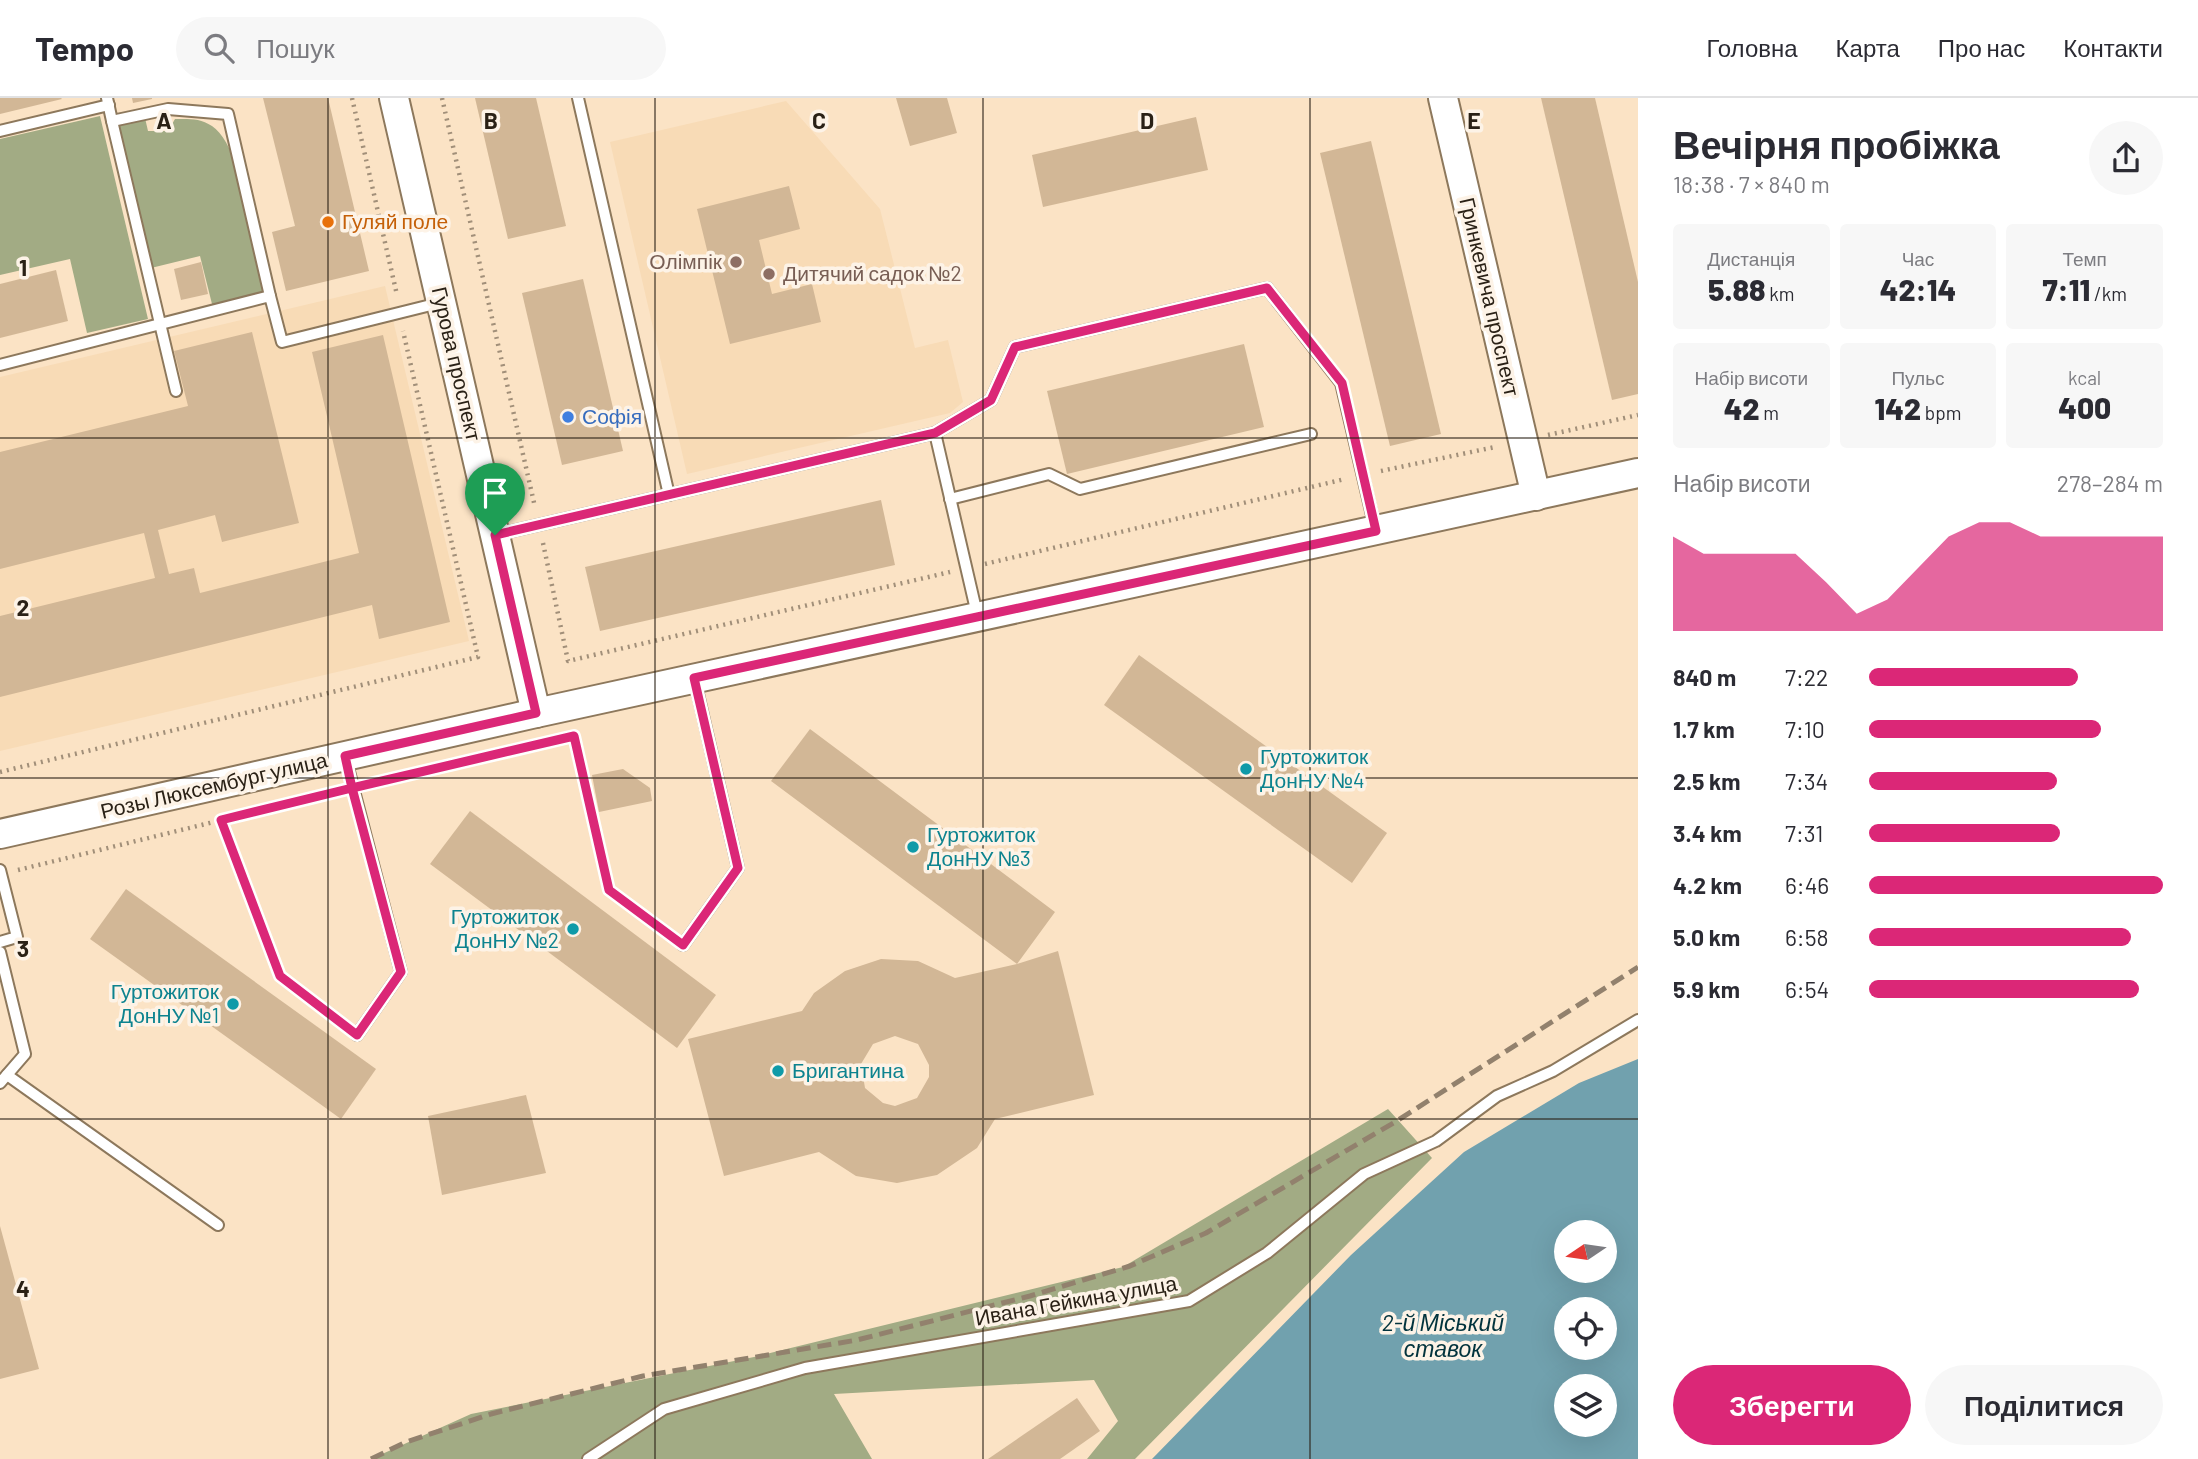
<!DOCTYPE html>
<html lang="uk">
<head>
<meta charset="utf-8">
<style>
  body { margin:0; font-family:Barlow,sans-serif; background:#f7f7f7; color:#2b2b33; height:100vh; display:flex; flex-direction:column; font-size:26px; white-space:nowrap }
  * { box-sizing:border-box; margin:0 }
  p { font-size:23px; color:#7c7c81 }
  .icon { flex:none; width:38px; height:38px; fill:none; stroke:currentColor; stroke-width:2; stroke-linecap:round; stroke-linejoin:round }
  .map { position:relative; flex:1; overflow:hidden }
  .side { display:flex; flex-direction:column; background:#fff; width:560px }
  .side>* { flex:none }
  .needle { width:46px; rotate:257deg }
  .tools { position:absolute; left:1554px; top:1122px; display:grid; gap:14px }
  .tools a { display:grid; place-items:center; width:63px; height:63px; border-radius:50%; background:#fff; box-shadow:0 7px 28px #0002; font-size:35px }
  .pin { position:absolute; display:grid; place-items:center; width:60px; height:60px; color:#fff; margin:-72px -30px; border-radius:50% 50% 50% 0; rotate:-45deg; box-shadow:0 0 7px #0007 }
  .pin .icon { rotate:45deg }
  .round { display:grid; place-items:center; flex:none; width:74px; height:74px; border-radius:37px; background:#f7f7f7 }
  .overview { display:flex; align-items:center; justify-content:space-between; height:119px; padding:0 35px }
  h1 { font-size:38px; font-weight:800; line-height:52px }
  .stats { display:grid; grid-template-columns:repeat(3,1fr); gap:10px; height:119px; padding:7px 35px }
  .stats div { display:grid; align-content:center; border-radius:7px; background:#f7f7f7; text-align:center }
  .stats b { font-size:30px; font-weight:800 }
  .stats small { font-size:19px; font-weight:400 }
  .stats p { font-size:19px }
  .chart { height:196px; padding:14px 35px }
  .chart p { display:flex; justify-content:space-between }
  .chart svg { width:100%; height:126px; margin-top:7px; fill:#db2777; opacity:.7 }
  .primary-button { display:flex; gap:14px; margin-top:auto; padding:14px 35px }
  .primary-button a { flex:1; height:80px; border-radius:42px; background:#db2777; color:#fff; font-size:28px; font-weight:800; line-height:80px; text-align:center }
  .primary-button a+a { background:#f7f7f7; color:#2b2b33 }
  ul { padding:0 35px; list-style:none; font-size:23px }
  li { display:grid; grid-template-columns:112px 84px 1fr; align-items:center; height:52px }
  li i { height:18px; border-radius:9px; background:#db2777 }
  header { display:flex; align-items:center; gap:42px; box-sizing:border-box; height:98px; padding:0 35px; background:#fff; border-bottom:2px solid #e1e1e2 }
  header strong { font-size:33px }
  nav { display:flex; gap:38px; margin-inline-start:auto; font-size:24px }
  .search { width:490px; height:63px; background:#f7f7f7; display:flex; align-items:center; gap:18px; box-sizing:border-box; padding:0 24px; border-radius:38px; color:#7c7c81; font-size:26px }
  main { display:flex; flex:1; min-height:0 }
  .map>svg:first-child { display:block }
</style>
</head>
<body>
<header>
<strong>Tempo</strong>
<div class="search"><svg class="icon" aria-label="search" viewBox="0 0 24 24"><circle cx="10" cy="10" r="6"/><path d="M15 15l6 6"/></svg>Пошук</div>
<nav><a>Головна</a><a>Карта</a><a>Про нас</a><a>Контакти</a></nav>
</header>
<main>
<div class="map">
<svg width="1638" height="1361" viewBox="0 0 1638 1361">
  <rect width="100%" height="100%" fill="#fbe3c5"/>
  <g fill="#f8dbb6">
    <polygon points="786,3 880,111 915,250 948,242 963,304 950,315 687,376 610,44"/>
    <polygon points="385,188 469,543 0,653 0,279"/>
  </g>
  <g fill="#a2ab84">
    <polygon points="100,18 148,221 87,235 70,161 0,177 0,41"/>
    <path d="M145,20L148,33H168L175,21C189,21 200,20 212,28C243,48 259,159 268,197L213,210L200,158L151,170L116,27Z"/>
    <polygon points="1388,1011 1432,1060 1135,1361 1087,1361 1118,1323 1094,1282 834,1296 872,1361 371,1361 471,1316 754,1259 1123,1169"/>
  </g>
  <path fill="#71a1ae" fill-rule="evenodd" d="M1638,961V1361H1152L1351,1157L1464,1054L1579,985ZM1566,1134H1605V1172H1566ZM1566,1211H1605V1250H1566ZM1566,1288H1605V1326H1566Z"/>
  <g fill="#d2b796" fill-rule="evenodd">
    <polygon points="0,0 61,0 62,1 0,16"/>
    <polygon points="132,0 152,0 152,1 133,5"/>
    <polygon points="263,0 328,0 369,173 286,193 272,134 295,128"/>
    <polygon points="475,0 536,0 566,128 508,141"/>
    <polygon points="896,0 947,0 957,35 910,48"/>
    <polygon points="1541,0 1595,0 1638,184 1638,296 1612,302"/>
    <polygon points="1196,19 1208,72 1043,109 1032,57"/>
    <polygon points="1371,43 1441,336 1390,348 1320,55"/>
    <polygon points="789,88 800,131 759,142 772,196 812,186 821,224 730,246 697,111"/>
    <polygon points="201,164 208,196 181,202 174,171"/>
    <polygon points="56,172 68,223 0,240 0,186"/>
    <polygon points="583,181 623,353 562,367 522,195"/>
    <polygon points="252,234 299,425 222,444 215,417 158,432 169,476 194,470 200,495 359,455 312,254 383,237 450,524 379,541 372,507 0,599 0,518 155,480 144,435 0,471 0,354 188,308 174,253"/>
    <polygon points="1244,246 1264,329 1067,376 1047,293"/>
    <polygon points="881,402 895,467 600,533 585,469"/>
    <polygon points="1139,557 1387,735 1352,785 1104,607"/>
    <path d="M810,631L1055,814L1017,866L1058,853L1094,997L995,1021L977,1050L937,1077L897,1085L856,1078L819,1054L724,1078L688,941L802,913L814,895L845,873L881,861L918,863L955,880L1017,866L771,683ZM895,938L918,946L929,967V979L917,1000L895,1008L883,1005L865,990L861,966L873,946Z"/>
    <polygon points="623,671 650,690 652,703 599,714 592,677"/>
    <polygon points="470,713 716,897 677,950 430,766"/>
    <polygon points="126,791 376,971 341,1021 90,841"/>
    <polygon points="526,997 546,1075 442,1097 428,1018"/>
    <polygon points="0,1128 39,1271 0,1281"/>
    <polygon points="1077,1300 1100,1333 1060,1361 988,1361"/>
  </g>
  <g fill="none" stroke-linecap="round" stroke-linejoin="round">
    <defs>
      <g id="service">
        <polyline points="107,0 112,23 168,11 228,16 270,198"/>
        <polyline points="578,0 669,397"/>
        <polyline points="112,23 176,293"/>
        <polyline points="0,33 109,7"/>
        <polyline points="0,267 270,198 282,244 439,205"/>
        <polyline points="950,401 1049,376 1080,391 1311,336"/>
        <polyline points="495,437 935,335"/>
        <polyline points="977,516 935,335 991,302 1015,249 1267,190 1341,285 1375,430"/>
        <polyline points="345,658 401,874 357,937"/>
        <polyline points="0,772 17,839 0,844"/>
        <polyline points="683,847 738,770 695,583"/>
        <polyline points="0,854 25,956 0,985"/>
        <polyline points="7,977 218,1127"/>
        <polyline points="588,1361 664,1311 805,1270 1189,1203 1267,1155 1364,1076 1436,1043 1497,998 1553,973 1638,922"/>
      </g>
      <g id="tertiary">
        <polyline points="394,0 536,615"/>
        <polyline points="1443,0 1536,398"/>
        <polyline points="0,736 536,615 1638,375"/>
      </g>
    </defs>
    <use href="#service" stroke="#8d785c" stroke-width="14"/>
    <use href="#tertiary" stroke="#8d785c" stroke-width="32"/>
    <g stroke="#a18f79" stroke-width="4.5" stroke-dasharray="2 5" stroke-linecap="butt">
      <polyline points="352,0 397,197"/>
      <polyline points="442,0 535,409"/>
      <polyline points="1548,337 1638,317"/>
      <polyline points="1381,373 1495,349"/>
      <polyline points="543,445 568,563 950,474"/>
      <polyline points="985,466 1345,381"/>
      <polyline points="574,638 609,792 670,837"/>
      <polyline points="0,674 478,559 403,233"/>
      <polyline points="371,685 414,675"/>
      <polyline points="221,722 280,878 342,925"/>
      <polyline points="18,772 336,694"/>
    </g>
    <use href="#service" stroke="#fff" stroke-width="10"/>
    <use href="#tertiary" stroke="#fff" stroke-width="28"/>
    <polyline stroke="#92816d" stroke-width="5" stroke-dasharray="14 7" stroke-linecap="butt" points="371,1361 406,1344 491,1316 643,1278 857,1242 1030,1198 1130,1168 1206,1135 1395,1024 1638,869"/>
  </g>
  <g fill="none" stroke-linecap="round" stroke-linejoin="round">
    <defs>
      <polyline id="route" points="495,437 536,615 345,658 352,690 221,722 280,878 357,937 401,874 352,690 574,638 609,792 683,847 738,770 694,580 1376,433 1342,285 1267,190 1015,249 991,302 935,335 495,437"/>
    </defs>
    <use href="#route" stroke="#fff" stroke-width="14"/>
    <use href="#route" stroke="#db2777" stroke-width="9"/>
  </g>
  <path fill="none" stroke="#2a2116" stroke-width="2" stroke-opacity="0.55" d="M328,0V1361M655,0V1361M983,0V1361M1310,0V1361M0,340H1638M0,680H1638M0,1021H1638"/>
  <circle fill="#e8710a" stroke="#fdf3e7" stroke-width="2.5" cx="328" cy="124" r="7"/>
  <g fill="#8d6e63" stroke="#fdf3e7" stroke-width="2.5">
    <circle cx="736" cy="164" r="7"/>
    <circle cx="769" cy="176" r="7"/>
  </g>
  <circle fill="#3f7fe0" stroke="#fdf3e7" stroke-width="2.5" cx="568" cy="319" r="7"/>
  <g fill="#0f9aa8" stroke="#fdf3e7" stroke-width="2.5">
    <circle cx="1246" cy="671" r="7"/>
    <circle cx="913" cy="749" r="7"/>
    <circle cx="573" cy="831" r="7"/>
    <circle cx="233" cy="906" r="7"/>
    <circle cx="778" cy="973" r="7"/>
  </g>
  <g text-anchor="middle" stroke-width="7" stroke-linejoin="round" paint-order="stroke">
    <g font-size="21" fill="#c56008" stroke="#fdf3e7" text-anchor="start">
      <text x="342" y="131">Гуляй поле</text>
    </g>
    <g font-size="21" fill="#785e54" stroke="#fdf3e7" text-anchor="end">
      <text x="722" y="171">Олімпік</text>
      <text x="783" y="183" text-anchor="start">Дитячий садок №2</text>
    </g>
    <g font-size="21" fill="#2a2116" stroke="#fdf3e7">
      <text transform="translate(1489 199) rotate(77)" y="7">Гринкевича проспект</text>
      <text transform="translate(456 266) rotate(77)" y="7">Гурова проспект</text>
      <text transform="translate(214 688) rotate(-13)" y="7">Розы Люксембург улица</text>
      <text transform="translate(1076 1203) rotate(-10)" y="7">Ивана Гейкина улица</text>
    </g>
    <g font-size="21" fill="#366cbe" stroke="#fdf3e7" text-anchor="start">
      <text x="582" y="326">Софія</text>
    </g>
    <g font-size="21" fill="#0d838f" stroke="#fdf3e7" text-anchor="start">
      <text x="1260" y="666">Гуртожиток<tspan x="1260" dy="24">ДонНУ №4</tspan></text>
      <text x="927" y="744">Гуртожиток<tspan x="927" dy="24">ДонНУ №3</tspan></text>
      <text x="559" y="826" text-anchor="end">Гуртожиток<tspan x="559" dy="24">ДонНУ №2</tspan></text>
      <text x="219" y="901" text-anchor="end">Гуртожиток<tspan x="219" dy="24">ДонНУ №1</tspan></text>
      <text x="792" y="980">Бригантина</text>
    </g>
    <g font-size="23" font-style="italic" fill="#02333d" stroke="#fdf3e7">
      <text x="1443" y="1233">2-й Міський<tspan x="1443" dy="26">ставок</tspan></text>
    </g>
  </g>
  <g font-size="23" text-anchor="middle" font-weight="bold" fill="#2a2116" stroke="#fdf3e7" stroke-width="7" stroke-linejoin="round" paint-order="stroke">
    <text x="164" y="31">A</text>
    <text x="491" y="31">B</text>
    <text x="819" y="31">C</text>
    <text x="1147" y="31">D</text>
    <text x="1474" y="31">E</text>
    <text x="23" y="178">1</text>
    <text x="23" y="518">2</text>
    <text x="23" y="859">3</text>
    <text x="23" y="1199">4</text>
  </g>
</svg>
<div class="tools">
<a><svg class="needle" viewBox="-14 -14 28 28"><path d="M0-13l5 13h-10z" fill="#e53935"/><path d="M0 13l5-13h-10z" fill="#7c7c81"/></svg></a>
<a><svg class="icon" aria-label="locate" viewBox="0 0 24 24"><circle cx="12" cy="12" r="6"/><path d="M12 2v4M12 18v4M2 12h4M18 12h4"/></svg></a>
<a><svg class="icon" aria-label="layers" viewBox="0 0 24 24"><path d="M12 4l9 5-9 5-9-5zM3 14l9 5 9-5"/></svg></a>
</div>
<div class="pin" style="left:495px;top:437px;background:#1e9e55"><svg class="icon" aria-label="arrive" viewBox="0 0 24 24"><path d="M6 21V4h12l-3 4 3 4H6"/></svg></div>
</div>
<section class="side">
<div class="overview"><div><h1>Вечірня пробіжка</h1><p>18:38 · 7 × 840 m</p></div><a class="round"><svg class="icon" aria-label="share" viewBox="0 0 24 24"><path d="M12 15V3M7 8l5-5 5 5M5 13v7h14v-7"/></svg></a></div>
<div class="stats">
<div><p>Дистанція</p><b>5.88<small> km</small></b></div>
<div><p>Час</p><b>42:14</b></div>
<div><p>Темп</p><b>7:11<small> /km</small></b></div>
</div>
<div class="stats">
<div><p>Набір висоти</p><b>42<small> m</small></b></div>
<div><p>Пульс</p><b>142<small> bpm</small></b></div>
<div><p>kcal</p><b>400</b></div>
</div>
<div class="chart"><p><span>Набір висоти</span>278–284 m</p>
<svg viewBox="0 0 160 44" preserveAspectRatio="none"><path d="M0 44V11L10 17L20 17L30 17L40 17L50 27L60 38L70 33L80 22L90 11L100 6L110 6L120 11L130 11L140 11L150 11L160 11V44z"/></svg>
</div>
<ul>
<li><b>840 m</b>7:22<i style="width:71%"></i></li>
<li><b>1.7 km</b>7:10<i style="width:79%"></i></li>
<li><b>2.5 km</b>7:34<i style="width:64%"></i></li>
<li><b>3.4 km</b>7:31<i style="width:65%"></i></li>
<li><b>4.2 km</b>6:46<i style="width:100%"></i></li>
<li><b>5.0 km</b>6:58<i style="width:89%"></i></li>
<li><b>5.9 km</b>6:54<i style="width:92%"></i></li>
</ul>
<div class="primary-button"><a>Зберегти</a><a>Поділитися</a></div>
</section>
</main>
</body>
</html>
